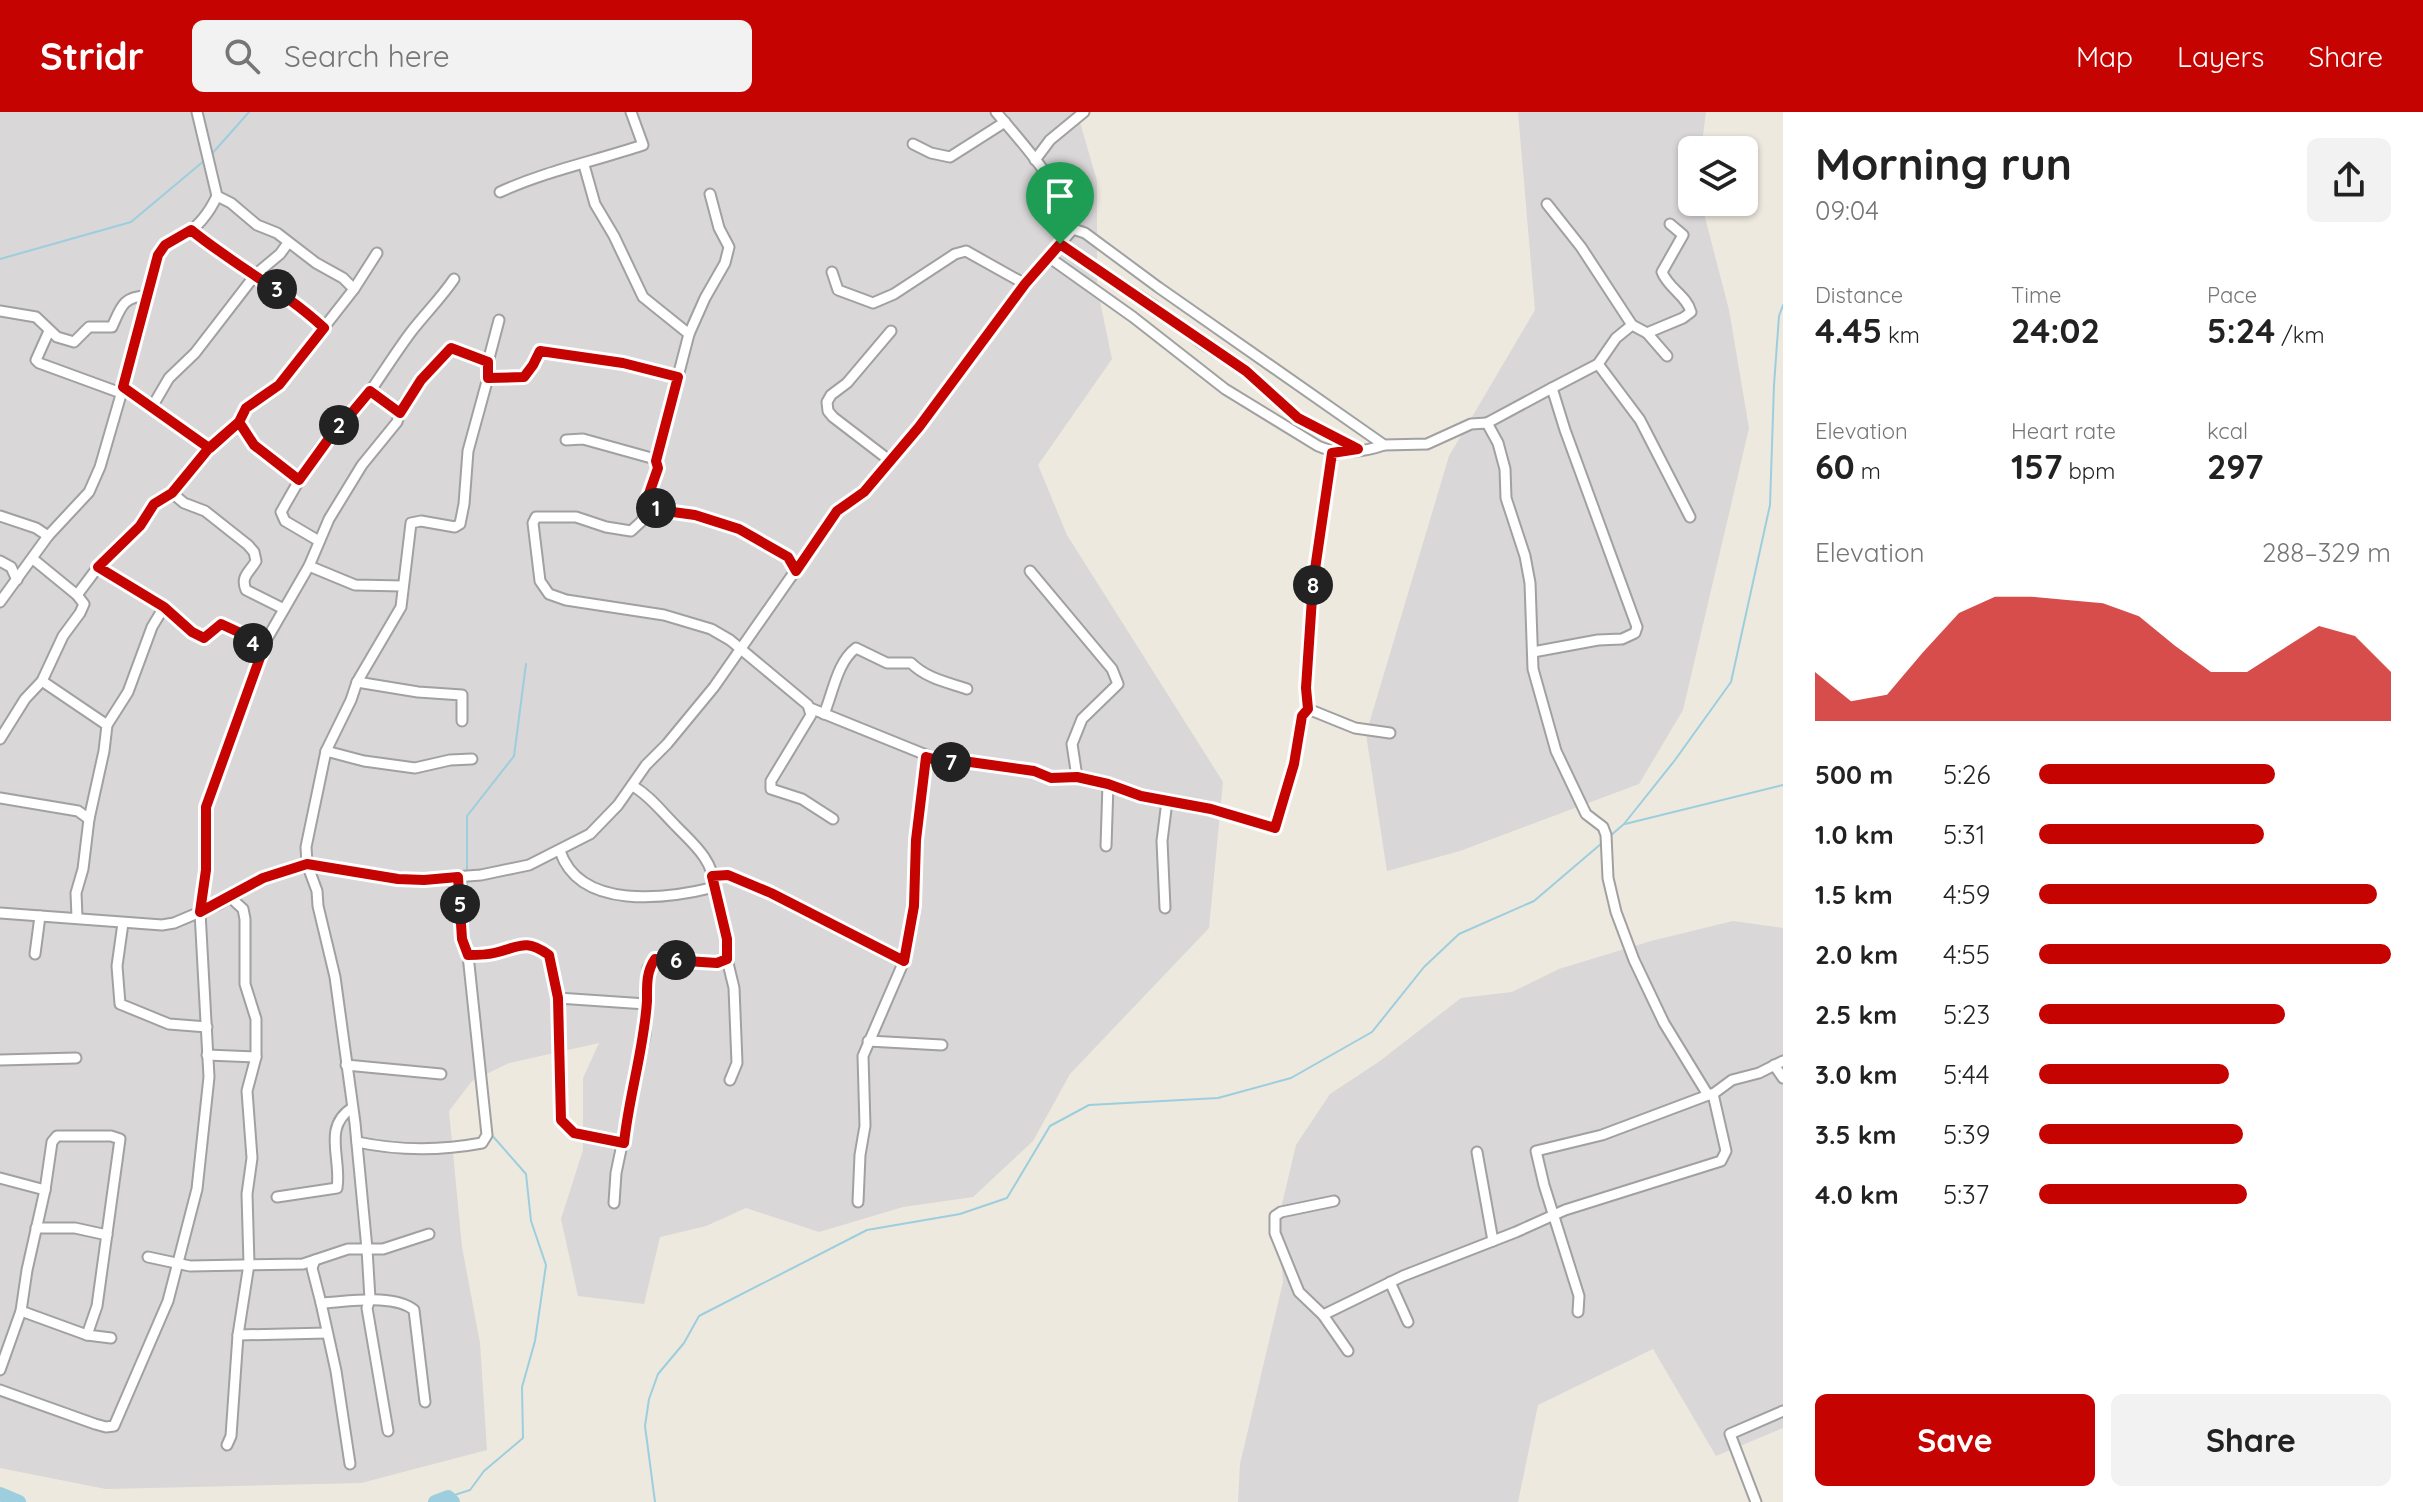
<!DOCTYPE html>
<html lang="en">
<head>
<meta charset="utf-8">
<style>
  body { margin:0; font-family:Quicksand,sans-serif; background:#f2f2f2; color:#222; height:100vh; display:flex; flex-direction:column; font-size:30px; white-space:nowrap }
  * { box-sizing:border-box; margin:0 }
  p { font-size:26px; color:#767676 }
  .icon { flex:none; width:44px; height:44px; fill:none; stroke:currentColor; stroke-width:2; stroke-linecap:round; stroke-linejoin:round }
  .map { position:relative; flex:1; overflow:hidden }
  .side { display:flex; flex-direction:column; background:#fff; width:640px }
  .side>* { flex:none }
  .buttons { position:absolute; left:1678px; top:24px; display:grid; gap:16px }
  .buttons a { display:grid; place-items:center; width:80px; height:80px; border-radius:12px; background:#fff; box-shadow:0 2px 6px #0004; font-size:40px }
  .pin { position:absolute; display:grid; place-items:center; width:68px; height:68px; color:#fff; margin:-82px -34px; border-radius:50% 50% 50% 0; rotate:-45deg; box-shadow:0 0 8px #0007 }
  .pin .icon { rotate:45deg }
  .km { position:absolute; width:40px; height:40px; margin:-20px; border-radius:50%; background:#222; color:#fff; font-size:22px; line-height:40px; text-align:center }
  .round { display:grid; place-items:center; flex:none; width:84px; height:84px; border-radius:12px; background:#f2f2f2 }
  .head { display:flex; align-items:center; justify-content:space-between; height:136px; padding:0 32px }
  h1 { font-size:44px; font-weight:700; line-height:60px }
  .stats { display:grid; grid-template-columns:repeat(3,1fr); gap:12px; height:136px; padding:8px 32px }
  .stats div { display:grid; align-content:center }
  .stats b { font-size:34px; font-weight:700 }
  .stats small { font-size:22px; font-weight:400 }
  .stats p { font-size:22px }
  .chart { height:224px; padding:16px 32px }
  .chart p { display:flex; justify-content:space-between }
  .chart svg { width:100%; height:144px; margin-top:8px; fill:#c50300; opacity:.7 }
  .action { display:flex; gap:16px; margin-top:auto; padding:16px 32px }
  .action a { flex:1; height:92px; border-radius:12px; background:#c50300; color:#fff; font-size:32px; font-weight:700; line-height:92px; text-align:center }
  .action a+a { background:#f2f2f2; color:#222 }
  ul { padding:0 32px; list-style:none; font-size:26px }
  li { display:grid; grid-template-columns:128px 96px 1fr; align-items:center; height:60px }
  li i { height:20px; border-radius:10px; background:#c50300 }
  header { display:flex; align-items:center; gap:48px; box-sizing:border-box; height:112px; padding:0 40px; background:#c50300; color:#fff }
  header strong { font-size:38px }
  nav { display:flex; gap:44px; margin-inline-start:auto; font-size:28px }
  .search { width:560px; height:72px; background:#f2f2f2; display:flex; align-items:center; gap:20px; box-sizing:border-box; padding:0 28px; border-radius:12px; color:#767676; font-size:30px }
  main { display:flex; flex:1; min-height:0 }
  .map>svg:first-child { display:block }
</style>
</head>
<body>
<header>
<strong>Stridr</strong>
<div class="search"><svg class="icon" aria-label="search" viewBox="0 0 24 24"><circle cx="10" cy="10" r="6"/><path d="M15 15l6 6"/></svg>Search here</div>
<nav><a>Map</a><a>Layers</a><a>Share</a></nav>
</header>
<main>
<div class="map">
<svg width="1783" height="1390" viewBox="0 0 1783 1390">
  <rect width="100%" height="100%" fill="#ede9df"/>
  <g fill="#d9d7d7">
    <polygon points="0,0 1077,0 1097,69 1097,175 1112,247 1038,353 1067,423 1223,670 1209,816 1070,962 1033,1029 973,1085 903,1095 819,1120 746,1096 706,1114 660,1125 644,1192 578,1184 561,1107 583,1038 583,966 599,931 509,951 472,969 449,999 462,1135 480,1231 487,1338 361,1371 106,1377 0,1356"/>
    <polygon points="1518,0 1706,0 1701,38 1692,38 1692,90 1701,90 1729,198 1749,316 1683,598 1639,672 1460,739 1387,759 1366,622 1449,344 1535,198"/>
    <polygon points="1733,809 1783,816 1783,1316 1716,1344 1653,1237 1538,1293 1518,1390 1238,1390 1240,1352 1283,1170 1278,1109 1296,1033 1330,982 1380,949 1461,886 1512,880 1559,857 1651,829"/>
  </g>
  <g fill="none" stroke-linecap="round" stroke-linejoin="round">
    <g stroke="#9ccede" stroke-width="2">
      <polyline points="210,44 249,0"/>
      <polyline points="0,147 131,110 205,48"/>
      <polyline points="1625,712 1783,673"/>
      <polyline points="1610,724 1624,712 1675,648 1731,570 1770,393 1774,273 1779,204 1783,193"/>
      <polyline points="467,761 467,704 514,644 526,552"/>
      <polyline points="466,825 467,768"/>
      <polyline points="468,884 472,921"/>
      <polyline points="448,1385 470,1378 484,1359 523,1326 522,1275 535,1229 546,1153 531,1109 526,1062 490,1021"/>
      <polyline points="655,1390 645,1314 649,1287 658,1262 684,1231 699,1204 867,1118 960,1102 1007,1086 1050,1014 1089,993 1218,986 1291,966 1372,920 1424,855 1459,822 1534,789 1602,731"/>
    </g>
    <g stroke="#9ccede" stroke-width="14">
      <polyline points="0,1382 19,1390"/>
      <polyline points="435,1390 448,1385 453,1390"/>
    </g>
    <defs>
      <g id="minor">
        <polyline points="913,32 931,41 950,45 1005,10"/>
        <polyline points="1035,48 1050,28 1084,0"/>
        <polyline points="584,53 595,92 614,124 643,185 689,222"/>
        <path d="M500,80C546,59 595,49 643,33L631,0"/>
        <polyline points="217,84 231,91 257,113 277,121 316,151 343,166 354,177"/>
        <polyline points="1547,92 1581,135 1632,213"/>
        <polyline points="1073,117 1085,121 1158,175 1384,333 1427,332 1471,312 1487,311 1498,331 1505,357 1506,386 1525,444 1530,471 1533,557 1556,639 1586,702 1603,715 1606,723 1608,766 1616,800 1634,848 1664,911 1708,983"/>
        <path d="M191,118C234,153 283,178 324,216"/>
        <polyline points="1060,132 1154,194 1200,230 1246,259 1298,306 1358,337"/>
        <path d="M1050,146L1133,205L1225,277L1318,334C1337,343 1365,340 1384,333"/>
        <polyline points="832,160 838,178 873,191 894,182 955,142 966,139 1025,172"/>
        <path d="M0,199L36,205L57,225L74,230L89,215H112C121,195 123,184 147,184"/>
        <polyline points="49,219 36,248 39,251 121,281"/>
        <path d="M1647,221L1683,206L1691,200C1687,184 1668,176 1662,160L1683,123L1670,112"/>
        <polyline points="1598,252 1640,308 1690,405"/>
        <polyline points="488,266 524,265 533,253 540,239 623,251 678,265"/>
        <polyline points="123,275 209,336"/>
        <polyline points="1552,276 1598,252 1616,226 1632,213 1647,221 1667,244"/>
        <polyline points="370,279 400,301"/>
        <polyline points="152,295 169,266 195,241 256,162 280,142 288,131"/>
        <polyline points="239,310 254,333 299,368"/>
        <polyline points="1487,311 1552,276 1565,318 1637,515 1635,521 1622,527 1598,528 1533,540"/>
        <polyline points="566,328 583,327 655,347 658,356 644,396"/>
        <polyline points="1332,341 1313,471 1306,576 1308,597 1355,616 1390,621"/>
        <polyline points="889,348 833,305 828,299 827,290 831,283 847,271 891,219"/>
        <polyline points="656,349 689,222 705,186 725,151 729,135 719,116 710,82"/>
        <path d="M172,381L184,391L205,399L248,433L254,440L256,449C250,460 240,464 246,478L284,497"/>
        <polyline points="0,404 36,416 48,424 0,490"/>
        <path d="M48,424L89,380L100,355L138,224L158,143C165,132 173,130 183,124C198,115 210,99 217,84L197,0"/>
        <path d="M319,429L285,409L281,400C297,372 313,342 335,317C346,305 359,295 369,281C383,261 396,240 411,220C425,202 441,186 454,167"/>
        <polyline points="0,449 11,455 17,468"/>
        <polyline points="309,454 355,473 403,474"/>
        <polyline points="98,455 164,495 192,520 204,526 221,512 247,524 262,540"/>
        <polyline points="796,459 788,445 739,417 695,403 644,396 643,408 631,419 606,415 576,405 536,405 533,411 540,469 549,482 566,488 664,503 711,517 730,528 808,593 811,603 771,669 771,677 802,687 833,707"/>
        <polyline points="1030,459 1112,557 1118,572 1082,607 1072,632 1077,665"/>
        <polyline points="77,483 98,455 140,414 154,392 172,381 209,336 239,310 246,296 279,273 354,177 377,141"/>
        <polyline points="42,569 107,613"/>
        <polyline points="357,570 418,580 462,583 462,609"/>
        <polyline points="810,596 941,649 970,650 1034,659 1051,666 1077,665 1108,672 1141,684 1211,697 1275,716 1294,652 1302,604 1308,597"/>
        <path d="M824,602C833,581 837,550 856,536L887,551H911C926,566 946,570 967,577"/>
        <polyline points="0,627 25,587 42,569 63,524 80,501 84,492 77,483 33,447"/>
        <polyline points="326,639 364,649 415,656 450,648 472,647"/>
        <polyline points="0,686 78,699 89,707"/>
        <polyline points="1106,734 1108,672"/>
        <path d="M560,739C580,799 667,787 715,775C712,746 693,732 675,713C661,699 650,684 633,674"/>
        <polyline points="712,764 728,763 771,781 904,849"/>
        <path d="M458,765L462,827L468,843C477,843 486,843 494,841C520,835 525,826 549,843L558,886L646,892"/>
        <polyline points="715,775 727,827 727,847 734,876 737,951 730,968"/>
        <polyline points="1165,796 1162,729 1167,689"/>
        <path d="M0,801L162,813L174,811L219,792L263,766L307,752L414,768L481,763L529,753L590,722L618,693L646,653L667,632L714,575L837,399L864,380L919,315L1025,172L1073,117C1067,80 1020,28 996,0"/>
        <polyline points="77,805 76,781 83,757 89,707 104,639 107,613 128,580 152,515 164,495"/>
        <polyline points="123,811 117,854 120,892 169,912 207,915"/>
        <polyline points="35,842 40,804"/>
        <polyline points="558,886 561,1008 574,1021 624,1031"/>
        <polyline points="868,929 942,933"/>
        <polyline points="207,943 256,945"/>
        <polyline points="0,948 76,946"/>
        <polyline points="346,953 441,962"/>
        <polyline points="1774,953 1783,966"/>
        <path d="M357,1030C400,1039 439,1039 482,1031L487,1023L468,843"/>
        <polyline points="1477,1040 1493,1129"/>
        <polyline points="0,1066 45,1078 27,1158 21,1199 0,1258"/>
        <polyline points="45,1078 52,1030 57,1024 111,1024 120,1027 97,1194 87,1223"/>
        <path d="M277,1085L337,1076C342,1047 322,1015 352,996"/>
        <polyline points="1334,1089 1281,1100 1275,1104 1275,1121 1299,1180 1323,1203 1348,1239"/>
        <polyline points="858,1090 860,1043 865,1014 863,944 904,849 914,794 916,728 926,645"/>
        <polyline points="614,1091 616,1061 645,923 648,856 655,847 717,851 727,847"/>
        <polyline points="36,1116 75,1116 107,1123"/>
        <polyline points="148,1145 190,1154 303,1152 348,1137 383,1137 429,1122"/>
        <path d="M315,1148L312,1156L321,1191C346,1190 394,1181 414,1198L425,1290"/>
        <polyline points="1390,1170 1408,1210"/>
        <polyline points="321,1191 336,1259 350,1352"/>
        <polyline points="21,1199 87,1223 111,1226"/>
        <polyline points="1578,1200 1579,1184 1544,1073 1536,1039 1602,1023 1711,982"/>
        <polyline points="1323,1203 1403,1164 1516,1120 1565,1098 1721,1049 1726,1039 1713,982 1732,968 1759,961 1783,949"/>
        <polyline points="238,1223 327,1221"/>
        <polyline points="0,1278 95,1312 106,1315 114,1314 168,1189 197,1077 209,965 200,800 206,758 206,695 210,681 264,532 309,454 329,407 362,353 397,310 402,294 421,268 451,236 488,250"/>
        <polyline points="388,1319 367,1196 370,1187 367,1137 355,1011 335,865 318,794 317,779 307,752 306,735 326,639 351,588 357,570 401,495 411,411 421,409 455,415 460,412 464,392 468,339 489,262 488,250 499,208"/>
        <polyline points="227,1333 231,1324 238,1223 249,1152 247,1082 252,1046 247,979 256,945 256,907 245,872 245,807 243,797 230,785"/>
        <polyline points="1756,1390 1730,1322 1783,1299"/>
      </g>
    </defs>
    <use href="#minor" stroke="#a1a1a1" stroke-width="13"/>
    <use href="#minor" stroke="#fff" stroke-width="9"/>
  </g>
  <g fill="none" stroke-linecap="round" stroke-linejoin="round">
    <defs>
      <path id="route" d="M1060,132L1025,172L919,315L864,380L837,399L796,459L788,445L739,417L695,403L644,396L658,356L656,349L678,265L623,251L540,239L533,253L524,265L488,266V250L451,236L421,268L400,301L370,279L345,309L338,314L299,368L254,333L239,310L209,336L123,275L158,143L165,133L191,118C234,153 283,178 324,216L279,273L246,296L239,310L210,336H209L172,381L154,392L140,414L98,455L164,495L192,520L204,526L221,512L247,524L262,540L206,695V758L200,800L263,766L307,752L398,767L424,768L458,765L462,827L468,843C477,843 486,843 494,841C520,835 525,826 549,843L558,886L561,1008L574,1021L624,1031C629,983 644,937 647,889C647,874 646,860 655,847L717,851L727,847V827L712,764L728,763L771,781L904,849L914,794L916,728L926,645L941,649L970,650L1034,659L1051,666L1077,665L1108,672L1141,684L1211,697L1275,716L1294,652L1302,604L1308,597L1306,576L1313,471L1332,341L1358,337L1298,306L1246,259L1060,132"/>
    </defs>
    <use href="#route" stroke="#fff" stroke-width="16"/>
    <use href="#route" stroke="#c50300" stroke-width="10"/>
  </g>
</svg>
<div class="buttons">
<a><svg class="icon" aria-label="layers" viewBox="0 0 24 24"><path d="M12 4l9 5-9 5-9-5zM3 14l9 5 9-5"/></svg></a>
</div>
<div class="pin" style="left:1060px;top:132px;background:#1e9e55"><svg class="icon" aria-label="arrive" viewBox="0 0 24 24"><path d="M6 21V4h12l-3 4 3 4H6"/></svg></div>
<b class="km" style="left:656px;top:396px">1</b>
<b class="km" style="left:339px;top:313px">2</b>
<b class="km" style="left:277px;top:177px">3</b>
<b class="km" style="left:253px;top:531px">4</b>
<b class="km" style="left:460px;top:792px">5</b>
<b class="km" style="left:676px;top:848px">6</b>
<b class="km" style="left:951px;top:650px">7</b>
<b class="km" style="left:1313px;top:473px">8</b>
</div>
<section class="side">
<div class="head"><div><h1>Morning run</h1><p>09:04</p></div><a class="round"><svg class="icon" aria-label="share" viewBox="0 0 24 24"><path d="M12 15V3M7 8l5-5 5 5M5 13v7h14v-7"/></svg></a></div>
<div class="stats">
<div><p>Distance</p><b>4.45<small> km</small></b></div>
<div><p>Time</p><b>24:02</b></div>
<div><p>Pace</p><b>5:24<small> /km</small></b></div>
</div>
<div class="stats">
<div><p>Elevation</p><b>60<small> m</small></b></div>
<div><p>Heart rate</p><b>157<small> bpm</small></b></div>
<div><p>kcal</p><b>297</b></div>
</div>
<div class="chart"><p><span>Elevation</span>288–329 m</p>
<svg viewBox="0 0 160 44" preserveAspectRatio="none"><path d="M0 44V29L10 38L20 36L30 23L40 11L50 6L60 6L70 7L80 8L90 12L100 21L110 29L120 29L130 22L140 15L150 18L160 29V44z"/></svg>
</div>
<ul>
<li><b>500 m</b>5:26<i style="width:67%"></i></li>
<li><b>1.0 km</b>5:31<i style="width:64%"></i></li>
<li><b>1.5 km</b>4:59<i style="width:96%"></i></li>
<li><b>2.0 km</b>4:55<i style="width:100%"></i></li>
<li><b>2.5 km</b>5:23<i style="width:70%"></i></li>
<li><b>3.0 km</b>5:44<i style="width:54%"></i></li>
<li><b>3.5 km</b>5:39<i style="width:58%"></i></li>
<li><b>4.0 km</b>5:37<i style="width:59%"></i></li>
</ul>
<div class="action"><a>Save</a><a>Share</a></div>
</section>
</main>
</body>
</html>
